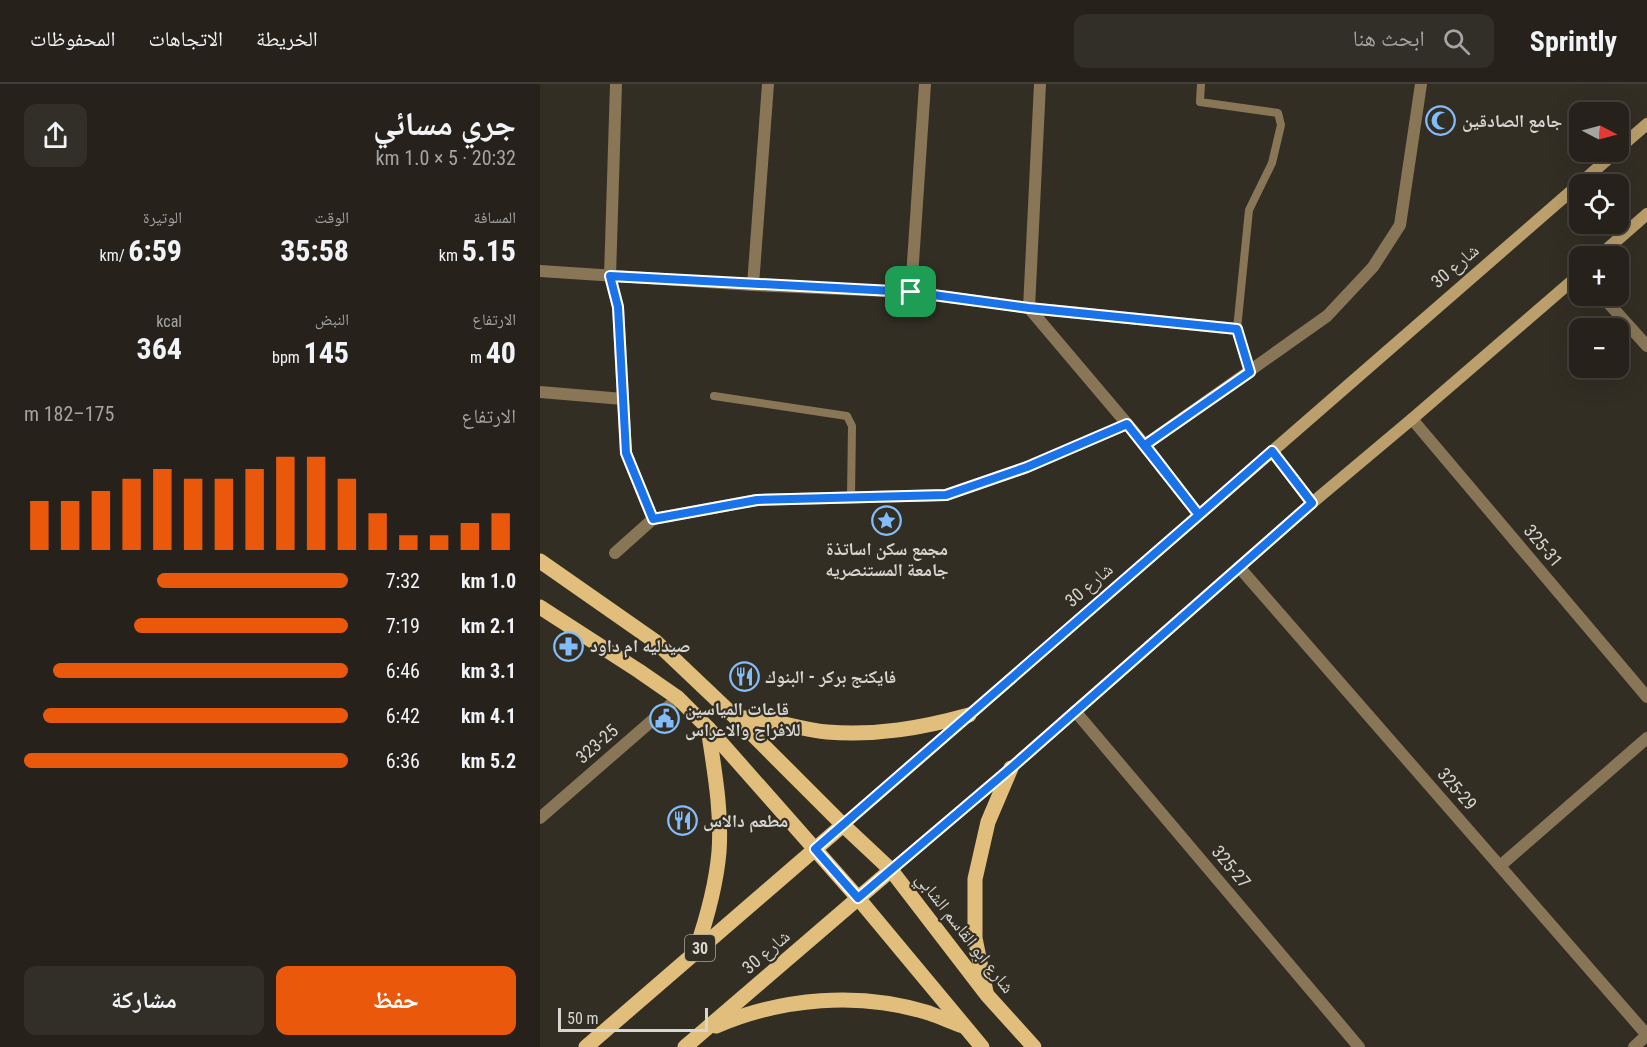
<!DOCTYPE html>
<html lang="ar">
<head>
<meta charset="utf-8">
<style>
  body { margin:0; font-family:"Roboto Condensed","Noto Naskh Arabic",sans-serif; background:#322f28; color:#f1f3f6; direction:rtl; height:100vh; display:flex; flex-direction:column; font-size:22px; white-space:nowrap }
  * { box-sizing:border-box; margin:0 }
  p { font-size:20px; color:#a4a4a3 }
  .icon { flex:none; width:33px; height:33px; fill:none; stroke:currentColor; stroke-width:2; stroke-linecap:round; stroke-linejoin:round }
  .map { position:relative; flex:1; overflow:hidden; direction:ltr }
  .drawer { display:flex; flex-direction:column; background:#26221b; width:540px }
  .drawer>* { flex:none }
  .needle { width:39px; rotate:96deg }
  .tools { position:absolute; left:1029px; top:18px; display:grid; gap:12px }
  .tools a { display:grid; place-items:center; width:60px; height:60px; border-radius:12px; background:#26221b; box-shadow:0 6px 24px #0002,0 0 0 2px #423f3a; font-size:30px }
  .scale { position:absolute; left:18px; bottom:15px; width:150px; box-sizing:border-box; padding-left:6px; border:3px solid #d8d6d0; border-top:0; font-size:16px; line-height:21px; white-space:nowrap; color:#d8d6d0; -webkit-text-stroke:4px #322e24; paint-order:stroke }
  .pin { position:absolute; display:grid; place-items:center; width:51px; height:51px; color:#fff; margin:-26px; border-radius:12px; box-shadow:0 3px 9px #0006 }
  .round { display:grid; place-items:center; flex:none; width:63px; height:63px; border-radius:12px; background:#322f28 }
  .summary { display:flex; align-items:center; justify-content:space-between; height:102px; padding:0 24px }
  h1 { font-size:33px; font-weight:700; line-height:45px }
  .stats { display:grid; grid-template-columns:repeat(3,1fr); gap:9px; height:102px; padding:6px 24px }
  .stats div { display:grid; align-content:center }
  .stats b { font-size:30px; font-weight:700 }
  .stats small { font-size:16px; font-weight:400 }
  .stats p { font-size:16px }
  .chart { height:168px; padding:12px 24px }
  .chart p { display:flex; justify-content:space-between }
  .chart svg { width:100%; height:108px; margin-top:6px; stroke:#ea580c; stroke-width:6 }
  .button { display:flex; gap:12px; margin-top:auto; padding:12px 24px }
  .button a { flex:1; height:69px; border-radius:12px; background:#ea580c; color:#fff; font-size:24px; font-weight:700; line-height:69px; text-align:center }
  .button a+a { background:#322f28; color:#f1f3f6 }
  ul { padding:0 24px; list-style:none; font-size:20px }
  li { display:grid; grid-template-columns:96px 72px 1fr; align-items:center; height:45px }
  li i { height:15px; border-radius:8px; background:#ea580c }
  header { display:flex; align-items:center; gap:36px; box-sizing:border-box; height:84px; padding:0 30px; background:#26221b; border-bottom:2px solid #423f3a }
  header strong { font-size:28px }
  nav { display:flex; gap:33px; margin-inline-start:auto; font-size:21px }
  .search { width:420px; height:54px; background:#322f28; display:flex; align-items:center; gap:15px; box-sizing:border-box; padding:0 21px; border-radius:12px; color:#a4a4a3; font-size:22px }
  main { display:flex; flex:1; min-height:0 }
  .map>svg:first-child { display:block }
</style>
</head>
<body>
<header>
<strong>Sprintly</strong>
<div class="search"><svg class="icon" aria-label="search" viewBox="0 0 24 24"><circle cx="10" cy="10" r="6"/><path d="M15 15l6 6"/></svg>ابحث هنا</div>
<nav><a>الخريطة</a><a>الاتجاهات</a><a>المحفوظات</a></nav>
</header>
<main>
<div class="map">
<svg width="1107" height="963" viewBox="0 0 1107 963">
  <rect width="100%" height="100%" fill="#322e24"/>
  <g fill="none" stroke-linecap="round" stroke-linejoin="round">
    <g stroke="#887657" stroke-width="8">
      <polyline points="661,0 660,18 738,29 741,41 732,79 709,126 697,245 710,288"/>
      <polyline points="174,312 307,332 312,342 311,413"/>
    </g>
    <g stroke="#887657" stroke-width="12">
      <polyline points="76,0 70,192 78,223 86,369 113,435"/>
      <polyline points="500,0 489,224 605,361 659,431"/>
      <polyline points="0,187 213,201 371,208 489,224 697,245"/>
      <polyline points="213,201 228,0"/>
      <polyline points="371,208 385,0"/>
      <polyline points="1062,212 1107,262"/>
      <polyline points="0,308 83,315"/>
      <polyline points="872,335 1107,613"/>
      <polyline points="605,361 787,232 833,183 860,141 881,0"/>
      <polyline points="75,469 113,435 217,416 406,411 487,383 587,340"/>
      <polyline points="699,483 1107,951 1094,963"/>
      <polyline points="535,627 819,963"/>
      <polyline points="0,734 138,614"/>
      <polyline points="960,782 1107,654"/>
    </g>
    <g stroke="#bb9f6c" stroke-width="12">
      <polyline points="1078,65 1107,40"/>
      <polyline points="1059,172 1107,130"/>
      <polyline points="732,367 772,419"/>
      <polyline points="303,741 1076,68"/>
      <polyline points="351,786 471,684 772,419 872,335 1040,190"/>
    </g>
    <g stroke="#e2be7c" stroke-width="15">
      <polyline points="0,477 116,558 195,633 303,741 351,786 447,911 494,963"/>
      <polyline points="0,523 99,587 138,614 168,644 318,814 442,963"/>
      <path d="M195,633C206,634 217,635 227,636C247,640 266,646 287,648C336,652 382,644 429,631"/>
      <path d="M156,866C167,834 176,802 179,768C182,726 174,685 168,644"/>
      <polyline points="446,908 435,854 435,795 448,738 471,684"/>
      <path d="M176,942C242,914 319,907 389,929C400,933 412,938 423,942"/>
      <polyline points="46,963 303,741"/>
      <polyline points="145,963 351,786"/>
    </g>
  </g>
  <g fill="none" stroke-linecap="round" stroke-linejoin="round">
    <defs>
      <polyline id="route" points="371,208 70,192 78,223 86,369 113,435 217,416 406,411 487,383 587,340 659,431 275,765 318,814 471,684 772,419 732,367 659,431 605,361 710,288 697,245 489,224 371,208"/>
    </defs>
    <use href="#route" stroke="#fff" stroke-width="12"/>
    <use href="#route" stroke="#1a73e8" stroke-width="8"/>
  </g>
  <defs>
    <symbol id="mosque-ring" viewBox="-11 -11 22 22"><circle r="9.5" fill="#322e24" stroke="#83bcfb" stroke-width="1.5"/><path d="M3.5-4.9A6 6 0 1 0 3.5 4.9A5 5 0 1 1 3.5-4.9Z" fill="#83bcfb"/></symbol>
    <symbol id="sight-ring" viewBox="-11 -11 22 22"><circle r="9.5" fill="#322e24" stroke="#83bcfb" stroke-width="1.5"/><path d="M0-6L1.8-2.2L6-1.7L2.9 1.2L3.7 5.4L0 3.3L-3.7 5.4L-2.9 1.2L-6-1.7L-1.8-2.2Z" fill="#83bcfb"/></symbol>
    <symbol id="pharmacy-ring" viewBox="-11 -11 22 22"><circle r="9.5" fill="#322e24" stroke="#83bcfb" stroke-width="1.5"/><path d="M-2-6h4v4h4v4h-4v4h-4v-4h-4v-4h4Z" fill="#83bcfb"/></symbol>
    <symbol id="restaurant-ring" viewBox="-11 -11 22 22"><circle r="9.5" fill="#322e24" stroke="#83bcfb" stroke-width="1.5"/><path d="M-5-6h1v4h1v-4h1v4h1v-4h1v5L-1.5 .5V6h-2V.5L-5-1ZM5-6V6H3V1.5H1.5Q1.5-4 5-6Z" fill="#83bcfb"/></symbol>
    <symbol id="civic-ring" viewBox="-11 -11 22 22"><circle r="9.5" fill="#322e24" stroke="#83bcfb" stroke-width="1.5"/><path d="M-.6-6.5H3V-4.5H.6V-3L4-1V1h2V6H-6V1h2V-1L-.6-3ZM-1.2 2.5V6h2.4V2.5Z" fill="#83bcfb"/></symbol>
  </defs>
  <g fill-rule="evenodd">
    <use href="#mosque-ring" x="884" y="20" width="33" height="33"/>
    <use href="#sight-ring" x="330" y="420" width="33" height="33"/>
    <use href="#pharmacy-ring" x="12" y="546" width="33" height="33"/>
    <use href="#restaurant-ring" x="188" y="576" width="33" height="33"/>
    <use href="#civic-ring" x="108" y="618" width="33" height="33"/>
    <use href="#restaurant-ring" x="126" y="720" width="33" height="33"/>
  </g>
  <g text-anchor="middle" stroke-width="4.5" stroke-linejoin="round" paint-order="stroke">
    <rect fill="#322e24" stroke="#a6a49c" stroke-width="1.5" x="145" y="851" width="30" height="26" rx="4.5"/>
    <g font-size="16" font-weight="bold" fill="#d8d6d0">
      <text x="160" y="870">30</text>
    </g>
    <g font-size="18" font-weight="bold" fill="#d8d6d0" stroke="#322e24" text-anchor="start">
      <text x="922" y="43">جامع الصادقين</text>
      <text x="347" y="471" text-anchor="middle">مجمع سكن اساتذة<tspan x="347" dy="21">جامعة المستنصريه</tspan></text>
      <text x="50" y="568">صيدليه ام داود</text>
      <text x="225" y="599">فايكنج بركر - البنوك</text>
      <text x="145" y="631">قاعات المياسين<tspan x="145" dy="21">للافراح والاعراس</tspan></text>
      <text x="163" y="743">مطعم دالاس</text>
    </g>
    <g font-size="18" fill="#d8d6d0" stroke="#322e24">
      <text transform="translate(915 182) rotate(-41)" y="6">شارع 30</text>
      <text transform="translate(1003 462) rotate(50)" y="6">325-31</text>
      <text transform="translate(549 501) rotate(-41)" y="6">شارع 30</text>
      <text transform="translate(57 660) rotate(-41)" y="6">323-25</text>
      <text transform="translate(917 705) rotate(49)" y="6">325-29</text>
      <text transform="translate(691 783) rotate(50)" y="6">325-27</text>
      <text transform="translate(425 849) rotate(52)" y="6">شارع ابو القاسم الشابي</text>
      <text transform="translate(226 868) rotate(-41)" y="6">شارع 30</text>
    </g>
  </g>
</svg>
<div class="tools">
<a><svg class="needle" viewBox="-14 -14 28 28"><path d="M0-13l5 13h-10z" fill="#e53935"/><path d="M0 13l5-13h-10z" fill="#a4a4a3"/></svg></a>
<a><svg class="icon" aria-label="locate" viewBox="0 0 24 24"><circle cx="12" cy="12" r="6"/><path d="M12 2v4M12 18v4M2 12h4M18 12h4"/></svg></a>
<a>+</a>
<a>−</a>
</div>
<div class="scale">50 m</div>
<div class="pin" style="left:371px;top:208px;background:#1e9e55"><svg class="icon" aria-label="arrive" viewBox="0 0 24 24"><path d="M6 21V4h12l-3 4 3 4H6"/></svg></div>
</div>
<section class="drawer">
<div class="summary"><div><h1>جري مسائي</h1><p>20:32 · 5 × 1.0 km</p></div><a class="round"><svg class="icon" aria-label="share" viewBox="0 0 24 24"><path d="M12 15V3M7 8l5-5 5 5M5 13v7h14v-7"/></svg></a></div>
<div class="stats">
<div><p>المسافة</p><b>5.15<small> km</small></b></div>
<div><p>الوقت</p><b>35:58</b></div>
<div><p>الوتيرة</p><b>6:59<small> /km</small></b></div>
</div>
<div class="stats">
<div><p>الارتفاع</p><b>40<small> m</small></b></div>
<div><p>النبض</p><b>145<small> bpm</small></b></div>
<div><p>kcal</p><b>364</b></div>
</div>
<div class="chart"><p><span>الارتفاع</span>175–182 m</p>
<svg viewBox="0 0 160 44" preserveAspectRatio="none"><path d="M5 44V24M15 44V24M25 44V20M35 44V15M45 44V11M55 44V15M65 44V15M75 44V11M85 44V6M95 44V6M105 44V15M115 44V29M125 44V38M135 44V38M145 44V33M155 44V29"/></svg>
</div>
<ul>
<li><b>1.0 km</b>7:32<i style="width:59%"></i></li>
<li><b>2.1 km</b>7:19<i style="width:66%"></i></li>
<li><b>3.1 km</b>6:46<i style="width:91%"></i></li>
<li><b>4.1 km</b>6:42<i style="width:94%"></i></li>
<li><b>5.2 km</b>6:36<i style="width:100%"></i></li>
</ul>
<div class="button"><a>حفظ</a><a>مشاركة</a></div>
</section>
</main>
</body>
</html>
